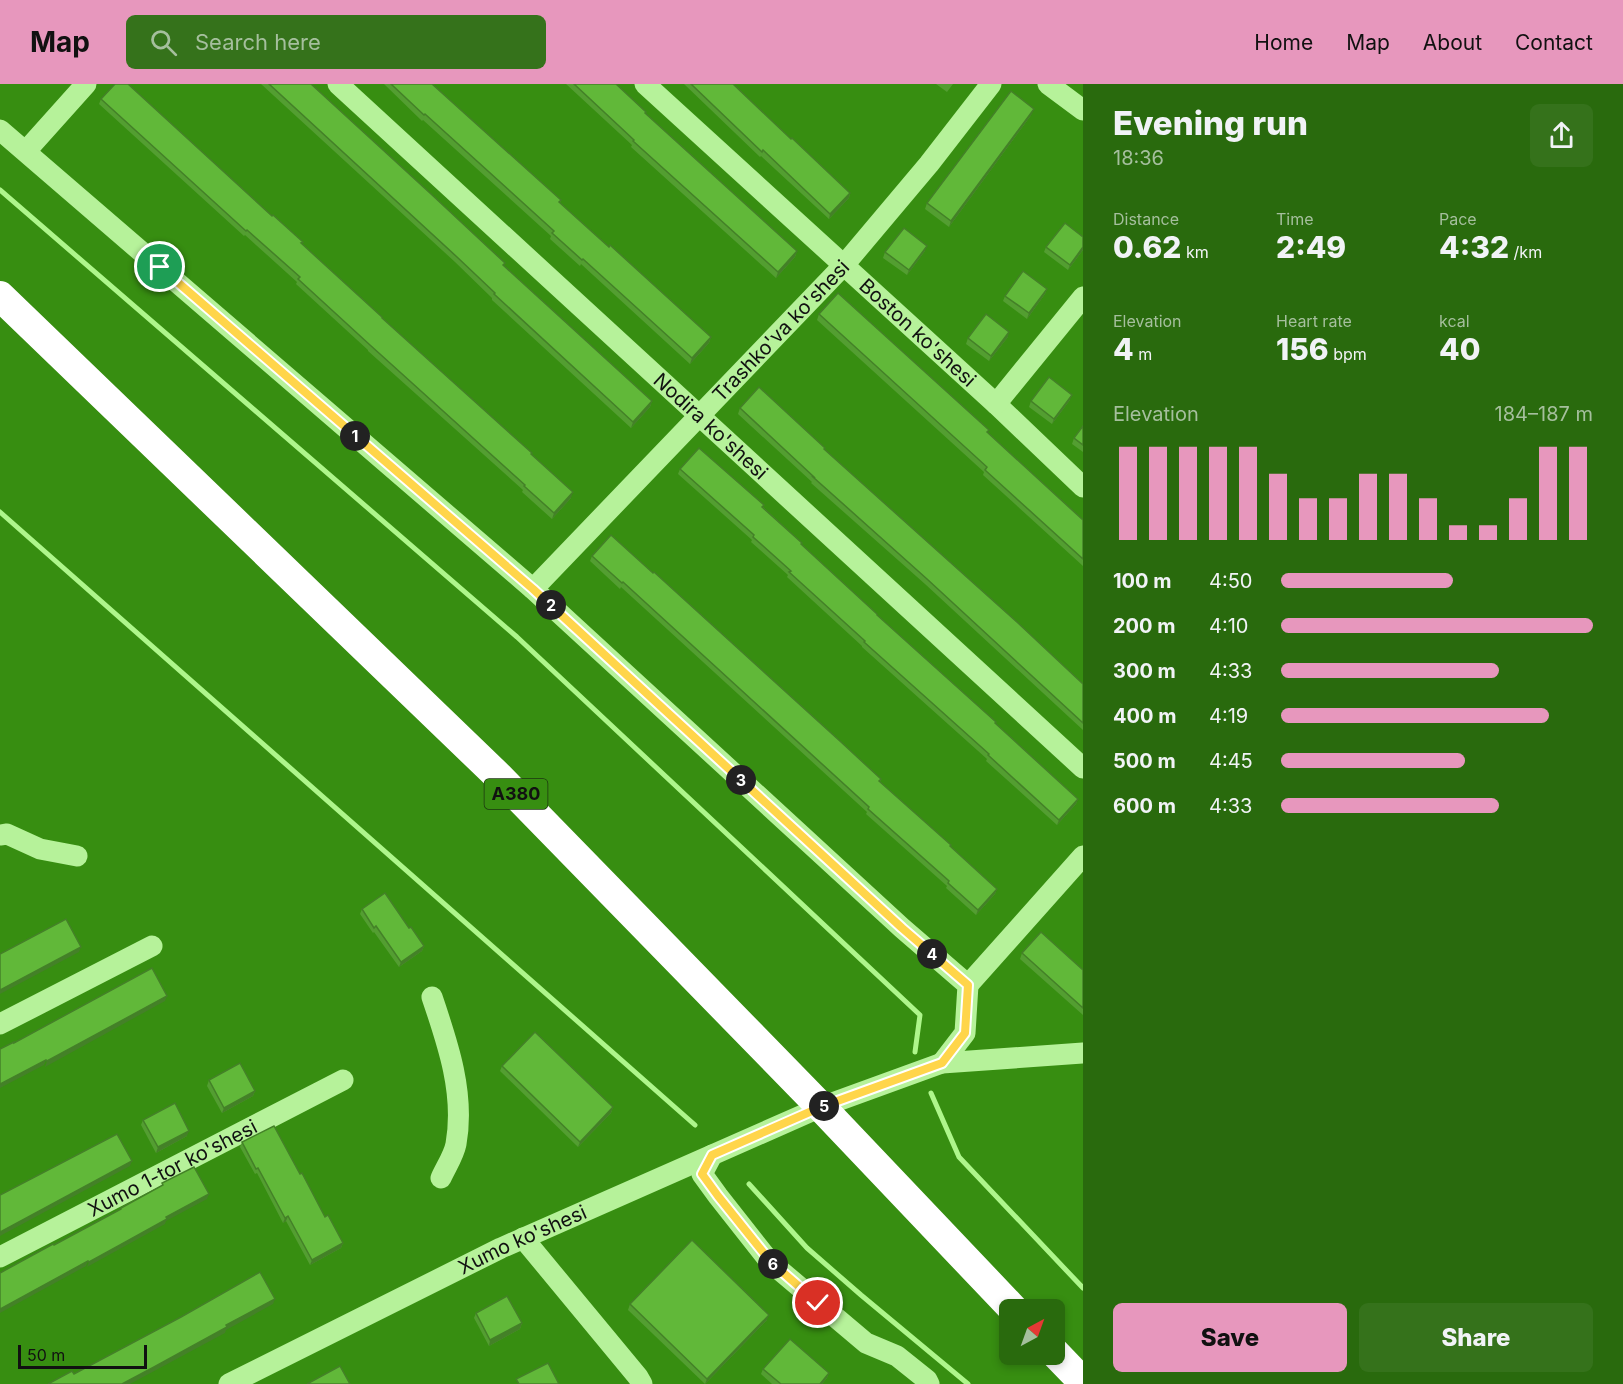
<!DOCTYPE html>
<html lang="en">
<head>
<meta charset="utf-8">
<style>
  body { margin:0; font-family:Inter,sans-serif; background:#35721b; color:#f1f3f6; height:100vh; display:flex; flex-direction:column; font-size:22px; white-space:nowrap }
  * { box-sizing:border-box; margin:0 }
  p { font-size:20px; color:#a5bf9d }
  .icon { flex:none; width:33px; height:33px; fill:none; stroke:currentColor; stroke-width:2; stroke-linecap:round; stroke-linejoin:round }
  .map { position:relative; flex:1; overflow:hidden }
  .drawer { display:flex; flex-direction:column; background:#296a0d; width:540px }
  .drawer>* { flex:none }
  .needle { width:39px; rotate:41deg }
  .tools { position:absolute; left:999px; top:1215px; display:grid; gap:12px }
  .tools a { display:grid; place-items:center; width:66px; height:66px; border-radius:9px; background:#296a0d; box-shadow:0 3px 9px #0003; font-size:30px }
  .scale { position:absolute; left:18px; bottom:15px; width:129px; box-sizing:border-box; padding-left:6px; border:3px solid #111; border-top:0; font-size:16px; line-height:21px; white-space:nowrap; color:#111; -webkit-text-stroke:4px #378e11; paint-order:stroke }
  .pin { position:absolute; display:grid; place-items:center; width:51px; height:51px; color:#fff; margin:-26px; border:3px solid #fff; border-radius:50%; box-shadow:0 2px 6px #0007 }
  .km { position:absolute; width:30px; height:30px; margin:-15px; border-radius:50%; background:#222; color:#fff; font-size:16px; line-height:30px; text-align:center }
  .round { display:grid; place-items:center; flex:none; width:63px; height:63px; border-radius:9px; background:#35721b }
  .summary { display:flex; align-items:center; justify-content:space-between; height:102px; padding:0 30px }
  h1 { font-size:33px; font-weight:800; line-height:45px }
  .stats { display:grid; grid-template-columns:repeat(3,1fr); gap:9px; height:102px; padding:6px 30px }
  .stats div { display:grid; align-content:center }
  .stats b { font-size:30px; font-weight:800 }
  .stats small { font-size:16px; font-weight:400 }
  .stats p { font-size:16px }
  .chart { height:168px; padding:12px 30px }
  .chart p { display:flex; justify-content:space-between }
  .chart svg { width:100%; height:108px; margin-top:6px; stroke:#e797bd; stroke-width:6 }
  .cta { display:flex; gap:12px; margin-top:auto; padding:12px 30px }
  .cta a { flex:1; height:69px; border-radius:9px; background:#e797bd; color:#111; font-size:24px; font-weight:800; line-height:69px; text-align:center }
  .cta a+a { background:#35721b; color:#f1f3f6 }
  ul { padding:0 30px; list-style:none; font-size:20px }
  li { display:grid; grid-template-columns:96px 72px 1fr; align-items:center; height:45px }
  li i { height:15px; border-radius:8px; background:#e797bd }
  header { display:flex; align-items:center; gap:36px; box-sizing:border-box; height:84px; padding:0 30px; background:#e797bd; color:#111 }
  header strong { font-size:28px }
  nav { display:flex; gap:33px; margin-inline-start:auto; font-size:21px }
  .search { width:420px; height:54px; background:#35721b; display:flex; align-items:center; gap:15px; box-sizing:border-box; padding:0 21px; border-radius:9px; color:#a5bf9d; font-size:22px }
  main { display:flex; flex:1; min-height:0 }
  .map>svg:first-child { display:block }
</style>
</head>
<body>
<header>
<strong>Map</strong>
<div class="search"><svg class="icon" aria-label="search" viewBox="0 0 24 24"><circle cx="10" cy="10" r="6"/><path d="M15 15l6 6"/></svg>Search here</div>
<nav><a>Home</a><a>Map</a><a>About</a><a>Contact</a></nav>
</header>
<main>
<div class="map">
<svg width="1083" height="1300" viewBox="0 0 1083 1300">
  <rect width="100%" height="100%" fill="#378e11"/>
  <g fill="none" stroke-linecap="round" stroke-linejoin="round">
    <g stroke="#aef68b" stroke-width="5">
      <polyline points="0,106 517,553 920,931 915,968"/>
      <polyline points="0,428 695,1041"/>
      <polyline points="931,1009 959,1073 1083,1204"/>
      <polyline points="749,1100 807,1164 861,1211 968,1300"/>
    </g>
    <g stroke="#b6f29a" stroke-width="21">
      <path id="s1" d="M338,0L1083,684"/>
      <path id="s2" d="M645,0L996,320L1083,403"/>
      <polyline points="1048,0 1083,26"/>
      <polyline points="0,46 533,505 902,844 968,901 965,949 942,979"/>
      <polyline points="26,67 86,0"/>
      <polyline points="996,320 1083,213"/>
      <path id="s3" d="M533,505L844,181L929,80L991,0"/>
      <polyline points="0,751 7,750 40,765 77,772"/>
      <polyline points="968,901 1083,772"/>
      <path d="M432,913C448,960 465,1010 456,1060C454,1071 446,1083 441,1094"/>
      <polyline points="0,940 152,862"/>
      <polyline points="712,1071 702,1090 718,1112 770,1178 866,1259 897,1272 927,1296 929,1300"/>
      <polyline points="523,1154 638,1293 642,1300"/>
      <path id="s4" d="M0,1173L343,996"/>
      <path id="s5" d="M229,1300L501,1164L821,1023L942,979L1083,969"/>
    </g>
    <g stroke="#fff" stroke-width="30">
      <polyline points="0,212 498,692 821,1023 1014,1226"/>
      <polyline points="1054,1268 1083,1298"/>
    </g>
  </g>
  <g fill="#539e31">
    <polygon points="261,0 311,0 504,182 652,317 650,323 631,344 492,216 492,214 455,178"/>
    <polygon points="384,0 432,0 561,116 560,119 609,163 711,253 709,259 690,280 581,180 580,182 550,155 551,152 423,36 422,37"/>
    <polygon points="566,0 616,0 645,30 797,167 795,173 776,194 631,63 632,61"/>
    <polygon points="684,0 733,0 791,55 850,109 849,114 829,135 761,72 760,73"/>
    <polygon points="936,0 953,0 947,8"/>
    <polygon points="101,15 302,160 531,371 571,414 552,435 522,408 523,406 368,267 368,266 296,200 297,198 245,151 244,152 99,20"/>
    <polygon points="1032,30 949,143 925,125 927,119"/>
    <polygon points="1083,153 1083,166 1068,186 1044,168 1046,163"/>
    <polygon points="925,167 907,191 883,174 885,168"/>
    <polygon points="1047,205 1045,210 1027,235 1003,217 1005,212"/>
    <polygon points="819,230 988,349 1083,436 1083,482 983,391 984,388 817,236"/>
    <polygon points="1008,253 989,277 966,260 968,254"/>
    <polygon points="1070,316 1052,340 1029,323 1031,317"/>
    <polygon points="740,324 825,366 1083,600 1083,646 925,500 811,399 812,398 738,330"/>
    <polygon points="1083,342 1083,368 1072,360 1074,354"/>
    <polygon points="680,385 763,423 802,459 802,461 877,532 996,638 995,639 1078,715 1076,720 1057,741 986,677 987,675 862,563 862,562 787,493 788,491 751,458 752,456 678,390"/>
    <polygon points="592,472 881,695 880,698 997,805 995,810 976,831 946,804 947,802 866,730 867,728 621,503 620,505 590,477"/>
    <polygon points="362,825 409,844 424,862 422,867 399,883 374,848 373,849 360,830"/>
    <polygon points="1022,869 1083,886 1083,931 1020,875"/>
    <polygon points="502,982 613,1023 611,1029 578,1063 500,987"/>
    <polygon points="209,996 255,1007 253,1012 222,1029 207,1002"/>
    <polygon points="143,1036 187,1052 156,1069 141,1041"/>
    <polygon points="242,1058 300,1090 325,1133 343,1159 341,1164 310,1181 286,1137 283,1139 257,1089 255,1090 240,1063"/>
    <polygon points="630,1220 767,1236 705,1300 628,1226"/>
    <polygon points="476,1229 522,1239 520,1245 489,1262 474,1234"/>
    <polygon points="763,1285 829,1289 827,1294 822,1300 772,1300 761,1290"/>
  </g>
  <g fill="#448128">
    <polygon points="1034,25 1032,30 949,143 951,137"/>
    <polygon points="850,109 849,114 829,135 830,130"/>
    <polygon points="927,162 925,167 907,191 909,186"/>
    <polygon points="1083,163 1083,166 1068,186 1070,181"/>
    <polygon points="797,167 795,173 776,194 778,188"/>
    <polygon points="1047,205 1045,210 1027,235 1029,229"/>
    <polygon points="1009,248 1008,253 989,277 991,272"/>
    <polygon points="711,253 709,259 690,280 692,274"/>
    <polygon points="1072,311 1070,316 1052,340 1054,335"/>
    <polygon points="652,317 650,323 631,344 633,338"/>
    <polygon points="573,408 571,414 552,435 554,429"/>
    <polygon points="1078,715 1076,720 1057,741 1059,736"/>
    <polygon points="997,805 995,810 976,831 978,826"/>
    <polygon points="424,862 422,867 399,883 401,878"/>
    <polygon points="81,863 79,868 0,910 0,906"/>
    <polygon points="167,912 165,917 45,983 47,977"/>
    <polygon points="46,976 44,981 0,1004 0,1000"/>
    <polygon points="255,1007 253,1012 222,1029 224,1024"/>
    <polygon points="613,1023 611,1029 578,1063 580,1058"/>
    <polygon points="189,1047 187,1052 156,1069 158,1063"/>
    <polygon points="132,1077 130,1082 0,1152 0,1148"/>
    <polygon points="209,1110 207,1115 166,1137 165,1140 87,1183 89,1178 166,1133"/>
    <polygon points="288,1132 286,1137 283,1139 285,1134"/>
    <polygon points="343,1159 341,1164 310,1181 312,1176"/>
    <polygon points="88,1177 86,1182 0,1229 0,1225"/>
    <polygon points="275,1215 273,1220 226,1246 225,1249 130,1300 122,1300 226,1241"/>
    <polygon points="769,1231 767,1236 705,1300 707,1295"/>
    <polygon points="522,1239 520,1245 489,1262 490,1256"/>
    <polygon points="829,1289 827,1294 822,1300 820,1300"/>
  </g>
  <g fill="#61b839" stroke="#448128" stroke-width="1.5">
    <polygon points="115,0 128,0 272,132 273,131 303,158 301,159 382,233 382,234 532,369 531,370 573,408 554,429 524,402 525,401 370,261 298,195 300,193 247,146 246,147 101,15"/>
    <polygon points="269,0 311,0 431,110 505,179 503,181 652,317 633,338 494,210 495,209 457,173"/>
    <polygon points="391,0 432,0 561,116 559,118 609,163 610,161 711,253 692,274 583,175 582,176 552,149 554,147 425,30 424,31"/>
    <polygon points="574,0 616,0 646,28 645,29 797,167 778,188 633,57 634,56"/>
    <polygon points="691,0 733,0 791,55 792,54 850,109 830,130 763,66 762,68"/>
    <polygon points="1011,7 1034,25 951,137 927,119"/>
    <polygon points="1065,139 1083,153 1083,163 1070,181 1046,163"/>
    <polygon points="904,144 927,162 909,186 885,168"/>
    <polygon points="1023,187 1047,205 1029,229 1005,212"/>
    <polygon points="838,209 989,346 987,348 1083,436 1083,475 985,386 987,383 819,230"/>
    <polygon points="986,230 1009,248 991,272 968,254"/>
    <polygon points="1049,293 1072,311 1054,335 1031,317"/>
    <polygon points="759,303 825,364 824,365 1018,539 1083,600 1083,639 927,495 813,393 814,393 740,324"/>
    <polygon points="1083,342 1083,361 1074,354"/>
    <polygon points="699,364 764,421 762,423 802,459 801,460 877,530 877,531 996,638 995,639 1078,715 1059,736 988,671 989,670 864,558 865,557 789,488 791,487 753,453 754,451 680,385"/>
    <polygon points="611,451 653,489 654,488 841,658 881,695 879,697 951,761 950,762 997,805 978,826 948,799 949,797 868,725 869,723 623,498 622,499 592,472"/>
    <polygon points="385,809 409,844 411,843 424,862 401,878 376,842 374,844 362,825"/>
    <polygon points="66,835 81,863 0,906 0,870"/>
    <polygon points="1041,848 1083,886 1083,924 1022,869"/>
    <polygon points="152,884 167,912 47,977 46,976 0,1000 0,965 14,958 14,959"/>
    <polygon points="535,948 613,1023 580,1058 502,982"/>
    <polygon points="240,979 255,1007 224,1024 209,996"/>
    <polygon points="175,1019 189,1047 158,1063 143,1036"/>
    <polygon points="274,1042 300,1090 302,1089 325,1133 328,1131 343,1159 312,1176 288,1132 285,1134 258,1084 256,1085 242,1058"/>
    <polygon points="117,1050 132,1077 0,1148 0,1111"/>
    <polygon points="194,1083 209,1110 166,1133 167,1135 120,1161 89,1178 88,1177 0,1225 0,1189 53,1160 54,1161 121,1125 121,1124 163,1101 162,1099"/>
    <polygon points="692,1156 769,1231 707,1295 630,1220"/>
    <polygon points="260,1188 275,1215 226,1241 227,1243 154,1283 122,1300 48,1300 72,1287 74,1290 181,1233"/>
    <polygon points="507,1212 522,1239 490,1256 476,1229"/>
    <polygon points="790,1255 829,1289 820,1300 781,1300 763,1285"/>
    <polygon points="548,1279 559,1300 519,1300 516,1295"/>
    <polygon points="340,1282 350,1300 307,1300"/>
  </g>
  <g fill="none" stroke-linecap="round" stroke-linejoin="round">
    <defs>
      <polyline id="route" points="160,183 533,505 902,844 968,901 965,949 942,979 821,1023 712,1071 702,1090 718,1112 771,1178 818,1219"/>
    </defs>
    <use href="#route" stroke="#fff" stroke-width="12"/>
    <use href="#route" stroke="#ffd54a" stroke-width="8"/>
  </g>
  <g text-anchor="middle" stroke-width="4.5" stroke-linejoin="round" paint-order="stroke">
    <rect fill="#378e11" stroke="#1c3611" stroke-width="1.5" x="484.5" y="695" width="63" height="30" rx="4.5"/>
    <g font-size="18" font-weight="bold" fill="#111">
      <text x="516" y="716">A380</text>
    </g>
    <g font-size="20" fill="#111" stroke="#378e11">
      <text dy="7" stroke="none"><textPath href="#s3" startOffset="358">Trashko'va ko'shesi</textPath></text>
      <text dy="7" stroke="none"><textPath href="#s2" startOffset="369">Boston ko'shesi</textPath></text>
      <text dy="7" stroke="none"><textPath href="#s1" startOffset="506">Nodira ko'shesi</textPath></text>
      <text dy="7" stroke="none"><textPath href="#s4" startOffset="194">Xumo 1-tor ko'shesi</textPath></text>
      <text dy="7" stroke="none"><textPath href="#s5" startOffset="327">Xumo ko'shesi</textPath></text>
    </g>
  </g>
</svg>
<div class="tools">
<a><svg class="needle" viewBox="-14 -14 28 28"><path d="M0-13l5 13h-10z" fill="#e53935"/><path d="M0 13l5-13h-10z" fill="#a5bf9d"/></svg></a>
</div>
<div class="scale">50 m</div>
<div class="pin" style="left:160px;top:183px;background:#1e9e55"><svg class="icon" aria-label="arrive" viewBox="0 0 24 24"><path d="M6 21V4h12l-3 4 3 4H6"/></svg></div>
<div class="pin" style="left:818px;top:1219px;background:#d93025"><svg class="icon" aria-label="check" viewBox="0 0 24 24"><path d="M5 12l5 5 9-10"/></svg></div>
<b class="km" style="left:355px;top:352px">1</b>
<b class="km" style="left:551px;top:521px">2</b>
<b class="km" style="left:741px;top:696px">3</b>
<b class="km" style="left:932px;top:870px">4</b>
<b class="km" style="left:824px;top:1022px">5</b>
<b class="km" style="left:773px;top:1180px">6</b>
</div>
<section class="drawer">
<div class="summary"><div><h1>Evening run</h1><p>18:36</p></div><a class="round"><svg class="icon" aria-label="share" viewBox="0 0 24 24"><path d="M12 15V3M7 8l5-5 5 5M5 13v7h14v-7"/></svg></a></div>
<div class="stats">
<div><p>Distance</p><b>0.62<small> km</small></b></div>
<div><p>Time</p><b>2:49</b></div>
<div><p>Pace</p><b>4:32<small> /km</small></b></div>
</div>
<div class="stats">
<div><p>Elevation</p><b>4<small> m</small></b></div>
<div><p>Heart rate</p><b>156<small> bpm</small></b></div>
<div><p>kcal</p><b>40</b></div>
</div>
<div class="chart"><p><span>Elevation</span>184–187 m</p>
<svg viewBox="0 0 160 44" preserveAspectRatio="none"><path d="M5 44V6M15 44V6M25 44V6M35 44V6M45 44V6M55 44V17M65 44V27M75 44V27M85 44V17M95 44V17M105 44V27M115 44V38M125 44V38M135 44V27M145 44V6M155 44V6"/></svg>
</div>
<ul>
<li><b>100 m</b>4:50<i style="width:55%"></i></li>
<li><b>200 m</b>4:10<i style="width:100%"></i></li>
<li><b>300 m</b>4:33<i style="width:70%"></i></li>
<li><b>400 m</b>4:19<i style="width:86%"></i></li>
<li><b>500 m</b>4:45<i style="width:59%"></i></li>
<li><b>600 m</b>4:33<i style="width:70%"></i></li>
</ul>
<div class="cta"><a>Save</a><a>Share</a></div>
</section>
</main>
</body>
</html>
